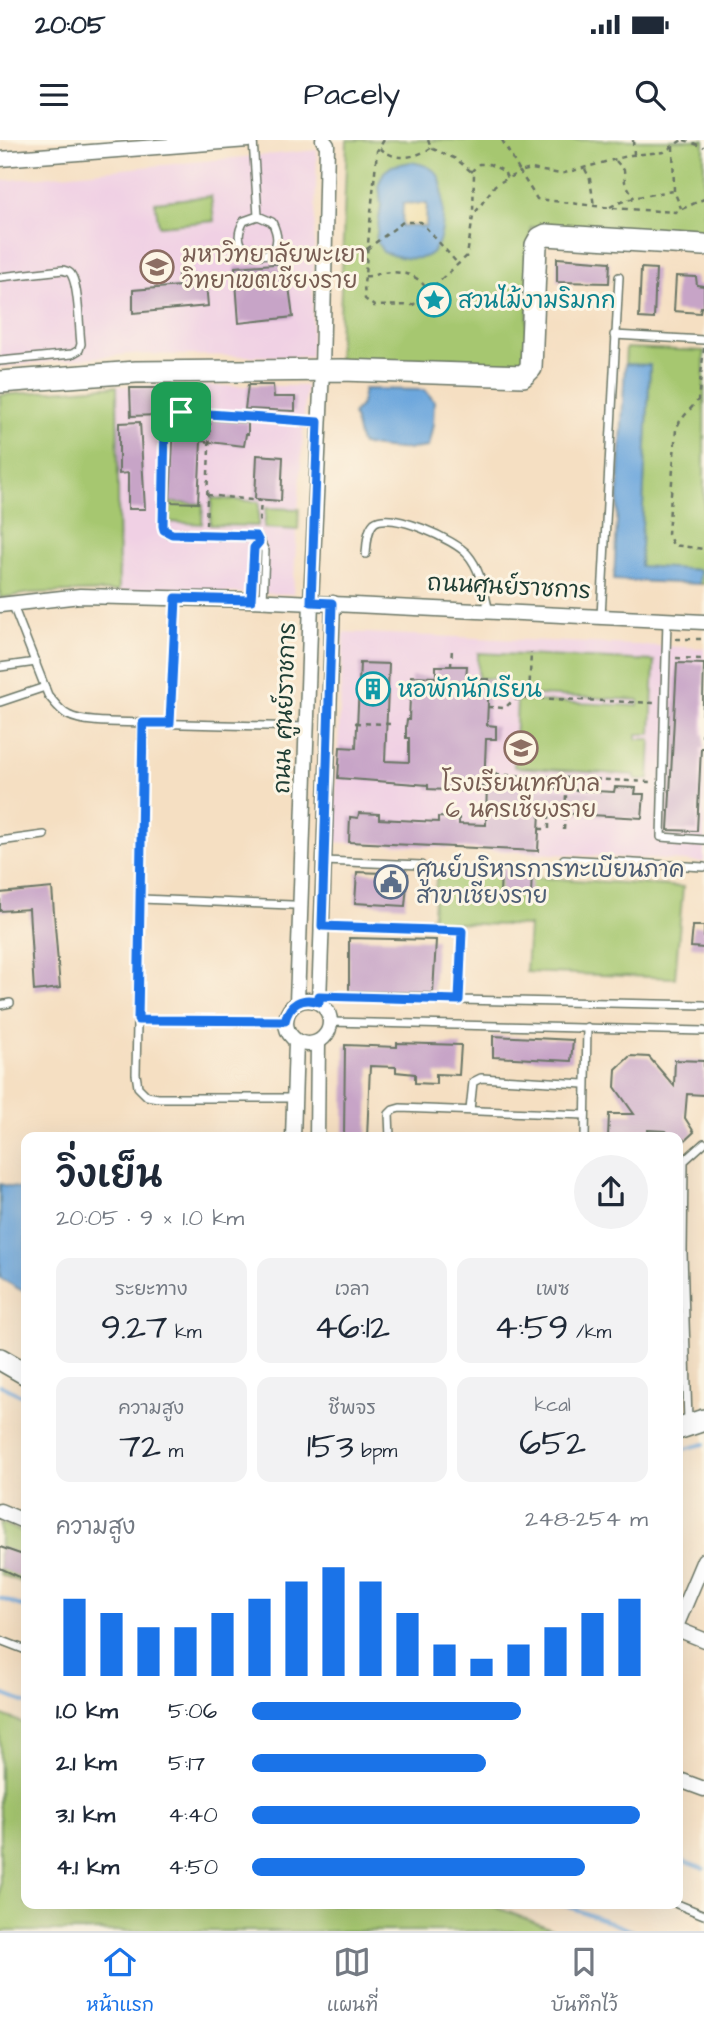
<!DOCTYPE html>
<html lang="th">
<head>
<meta charset="utf-8">
<style>
  body { margin:0; font-family:"Architects Daughter","Playpen Sans Thai",sans-serif; background:#f2f2f3; color:#1f2937; height:100vh; display:flex; flex-direction:column; font-size:26px; white-space:nowrap }
  * { box-sizing:border-box; margin:0 }
  p { font-size:23px; color:#747a83 }
  .icon { flex:none; width:38px; height:38px; fill:none; stroke:currentColor; stroke-width:2; stroke-linecap:round; stroke-linejoin:round }
  .map { position:relative; flex:1; overflow:hidden }
  .drawer { position:absolute; left:21px; top:992px; width:662px; height:777px; display:flex; flex-direction:column; background:#fff; border-radius:14px; box-shadow:0 7px 28px #0002 }
  .drawer>* { flex:none }
  .pin { position:absolute; display:grid; place-items:center; width:60px; height:60px; color:#fff; margin:-30px; border-radius:14px; box-shadow:0 4px 10px #0006 }
  .round { display:grid; place-items:center; flex:none; width:74px; height:74px; border-radius:37px; background:#f2f2f3 }
  .overview { display:flex; align-items:center; justify-content:space-between; height:119px; padding:0 35px }
  h1 { font-size:38px; font-weight:600; line-height:52px }
  .metrics { display:grid; grid-template-columns:repeat(3,1fr); gap:10px; height:119px; padding:7px 35px }
  .metrics div { display:grid; align-content:center; border-radius:14px; background:#f2f2f3; text-align:center }
  .metrics b { font-size:35px; font-weight:600 }
  .metrics small { font-size:19px; font-weight:400 }
  .metrics p { font-size:19px }
  .chart { height:196px; padding:14px 35px }
  .chart p { display:flex; justify-content:space-between }
  .chart svg { width:100%; height:126px; margin-top:7px; stroke:#1a73e8; stroke-width:6 }
  ul { padding:0 35px; list-style:none; font-size:23px }
  li { display:grid; grid-template-columns:112px 84px 1fr; align-items:center; height:52px }
  li i { height:18px; border-radius:9px; background:#1a73e8 }
  .status { display:flex; justify-content:space-between; align-items:center; height:49px; padding:0 35px; background:#fff; direction:ltr }
  .status svg { height:19px; fill:currentColor }
  header { display:flex; justify-content:space-between; align-items:center; height:91px; padding:0 35px; background:#fff; font-size:32px; font-weight:600 }
  .tab-bar { display:flex; justify-content:space-around; align-items:center; height:98px; border-top:2px solid #e0e1e3; background:#fff; font-size:19px; color:#747a83 }
  .tab-bar a { display:grid; justify-items:center; gap:4px }
  .tab-bar .current { color:#1a73e8 }
  .map>svg:first-child { display:block }
</style>
</head>
<body>
<div class="status"><b>20:05</b><svg viewBox="0 0 49 12"><path d="M0 12V9h3v3zM5 12V6h3v6zM10 12V3h3v9zM15 12V0h3v12zM26 1h20v11H26zM47 4h2v5h-2z"/></svg></div>
<header><svg class="icon" aria-label="menu" viewBox="0 0 24 24"><path d="M4 6h16M4 12h16M4 18h16"/></svg>Pacely<svg class="icon" aria-label="search" viewBox="0 0 24 24"><circle cx="10" cy="10" r="6"/><path d="M15 15l6 6"/></svg></header>
<div class="map">
<svg width="704" height="1791" viewBox="0 0 704 1791">
  <rect width="100%" height="100%" fill="#fcf5e5"/>
  <filter id="ink" filterUnits="userSpaceOnUse"><feTurbulence type="fractalNoise" baseFrequency=".0143" numOctaves="2"/><feDisplacementMap in="SourceGraphic" scale="14" xChannelSelector="R" yChannelSelector="G"/><feConvolveMatrix kernelMatrix="1 2 1 2 8 2 1 2 1" color-interpolation-filters="sRGB"/></filter>
  <filter id="wash" filterUnits="userSpaceOnUse"><feTurbulence type="fractalNoise" baseFrequency=".00686" numOctaves="4" result="noise"/><feDisplacementMap in="SourceGraphic" scale="28" xChannelSelector="R" yChannelSelector="G"/><feGaussianBlur stdDeviation="1.57" result="paint"/><feColorMatrix in="noise" values="0 0 0 0 0 0 0 0 0 0 0 0 0 0 0 0 0 1.4 0 .05"/><feComposite in="paint" operator="in"/></filter>
  <g filter="url(#wash)">
    <rect width="100%" height="100%" fill="#f5dfc2"/>
    <g fill="#f0d0e4">
      <polygon points="317,10 311,217 130,214 0,227 0,41"/>
      <polygon points="117,246 306,246 293,454 119,451"/>
      <polygon points="344,492 704,508 704,722 333,702"/>
    </g>
    <g fill="#a6c770" stroke="#628252" stroke-width="2">
      <polygon points="347,0 704,0 704,97 531,87 526,223 523,229 338,224"/>
      <polygon points="211,56 214,81 159,86 155,62"/>
      <polygon points="626,208 704,211 704,444 699,444 699,430 640,427 650,226 625,224"/>
      <polygon points="117,246 119,451 31,453 0,458 0,255"/>
      <polygon points="212,358 259,362 258,386 210,385"/>
      <polygon points="170,362 203,364 202,384 169,382"/>
      <polygon points="266,368 299,369 298,390 264,388"/>
      <polygon points="478,513 654,521 651,594 637,594 637,599 651,599 649,640 635,639 635,635 514,627 517,560 638,566 639,560 498,553 498,539 478,538"/>
      <polygon points="437,731 683,747 675,838 526,832 529,786 432,782"/>
      <polygon points="0,1383 26,1393 26,1444 0,1434"/>
      <polygon points="0,1574 26,1584 26,1764 488,1764 557,1791 0,1791"/>
    </g>
    <polygon fill="#eeda9e" stroke="#868c69" stroke-width="2" points="402,63 427,64 426,87 401,86"/>
    <g fill="#6da7dd" stroke="#467288" stroke-width="2" fill-rule="evenodd">
      <path d="M411,22C421,24 433,26 439,37C443,45 443,59 443,69C444,116 427,128 383,112L376,100L381,65L379,43L384,32L392,26ZM403,63L427,64L426,87L402,86Z"/>
      <polygon points="625,224 650,225 640,426 700,430 699,444 614,440"/>
      <path d="M364,249L425,250L434,261L433,284L428,307C406,311 383,309 361,304L353,274L361,265Z"/>
      <polygon points="0,1044 26,1050 26,1153 0,1138"/>
    </g>
    <g fill="none" stroke-linecap="round" stroke-linejoin="round">
      <g stroke="#6da7dd" stroke-width="3.5">
        <polyline points="0,1245 26,1258"/>
        <polyline points="677,1311 704,1304"/>
        <polyline points="0,1458 26,1468"/>
        <polyline points="0,1553 26,1563"/>
        <polyline points="677,1719 704,1729"/>
        <polyline points="561,1764 633,1791"/>
      </g>
    </g>
    <g id="blocks">
      <g fill="#c7a4c7">
        <polygon points="557,118 610,122 609,143 557,142"/>
        <polygon points="286,123 293,177 239,183 235,127"/>
        <polygon points="641,128 656,129 654,179 639,178"/>
        <polygon points="193,134 195,144 206,143 208,166 133,173 133,150 180,146 178,135"/>
        <polygon points="676,136 696,137 697,145 704,146 704,167 701,167 700,173 674,171"/>
        <polygon points="248,245 273,245 274,257 295,257 295,271 245,269"/>
        <polygon points="130,248 157,248 158,275 131,276"/>
        <polygon points="183,278 248,283 248,294 246,294 244,306 201,301 198,363 170,362 174,280"/>
        <polygon points="140,282 145,369 128,369 128,333 119,334 119,283"/>
        <polygon points="257,315 283,317 281,361 255,359"/>
        <polygon points="360,523 389,524 385,621 409,622 409,598 406,598 406,586 407,580 409,580 411,536 436,537 436,526 467,526 466,539 489,539 487,585 496,586 496,599 486,599 484,647 465,646 465,651 428,649 428,645 338,638 340,607 356,608"/>
        <polygon points="677,523 704,524 702,595 704,595 704,608 701,608 697,691 668,690"/>
        <polygon points="487,639 517,641 517,646 574,650 614,652 615,647 636,648 635,654 644,654 642,678 540,672 538,711 349,702 350,677 358,678 359,673 379,674 379,679 438,682 438,677 459,678 459,684 486,685"/>
        <polygon points="501,728 532,730 531,757 500,755"/>
        <polygon points="357,732 408,734 405,766 355,763"/>
        <polygon points="52,748 60,848 34,851 29,769 0,771 0,753"/>
        <polygon points="693,786 704,786 704,808 691,807"/>
        <polygon points="349,798 436,800 433,853 349,851"/>
        <polygon points="493,896 573,900 571,921 493,917"/>
        <polygon points="397,903 461,905 459,935 436,934 436,944 415,943 415,934 396,932 396,927 370,926 367,998 344,998 345,905 397,907"/>
        <polygon points="630,916 649,917 674,946 675,920 704,921 704,955 687,954 685,978 694,992 680,1005 677,998 672,998 666,991 648,990 648,998 608,998 609,974 634,974 615,947 616,929"/>
        <polygon points="0,1407 26,1416 26,1440 0,1428"/>
      </g>
    </g>
  </g>
  <g filter="url(#ink)">
    <use href="#blocks" fill-opacity="0" stroke="#6a7666" stroke-width="2"/>
    <g fill="none" stroke-linecap="round" stroke-linejoin="round">
      <defs>
        <g id="lane">
          <path d="M253,0L258,76L272,82C296,130 220,122 244,81L258,76"/>
          <path d="M0,137L63,130C68,132 70,131 72,136C79,149 79,188 81,204L79,210L72,214L0,221"/>
          <polyline points="614,195 704,200"/>
          <path d="M366,414C367,404 367,390 374,383C390,370 456,400 468,415C481,430 484,453 489,471"/>
          <polyline points="251,460 255,408 259,402"/>
          <polyline points="263,461 265,411 258,397 172,394 167,393 163,386 165,284 167,276 181,272 318,282"/>
          <path d="M12,463L48,555C54,562 60,571 68,575C85,584 123,582 143,583L136,934L138,947L147,956L158,958H294"/>
          <polyline points="601,477 619,137"/>
          <polyline points="667,480 661,697 704,700"/>
          <polyline points="0,527 36,522"/>
          <polyline points="0,562 45,547"/>
          <polyline points="143,583 306,587"/>
          <polyline points="0,701 44,695"/>
          <polyline points="564,719 704,727"/>
          <polyline points="324,721 421,725"/>
          <polyline points="141,759 292,765"/>
          <polyline points="322,786 462,791 459,860 704,865"/>
          <polyline points="319,856 459,860"/>
          <polyline points="0,865 10,863"/>
          <polyline points="138,880 285,881"/>
          <polyline points="331,882 704,891"/>
          <polyline points="470,970 473,942 481,938 584,944"/>
          <polyline points="390,998 389,974 393,970 400,968 585,975"/>
          <polyline points="585,998 587,887"/>
          <polyline points="688,1282 683,1113 684,1021 704,1003"/>
          <polyline points="0,1500 26,1510"/>
          <polyline points="677,1764 704,1775"/>
        </g>
        <g id="street">
          <polyline points="0,19 248,0"/>
          <polyline points="0,465 80,456 251,460 704,482"/>
          <circle cx="308" cy="882" r="22"/>
          <polyline points="297,862 311,462 322,230 327,5 323,0"/>
          <polyline points="319,862 333,463"/>
          <polyline points="293,998 296,901"/>
          <polyline points="317,998 318,902"/>
          <polyline points="0,1371 26,1382"/>
          <polyline points="677,1484 704,1420"/>
          <polyline points="677,1489 704,1500"/>
          <polyline points="677,1639 704,1649"/>
        </g>
        <g id="secondary">
          <polyline points="0,242 136,232 342,230 523,236 531,228 536,105 540,98 546,95 704,105"/>
          <polyline points="0,1219 26,1234"/>
          <polyline points="677,1289 704,1280"/>
        </g>
      </defs>
      <use href="#lane" stroke="#6a7666" stroke-width="10"/>
      <use href="#street" stroke="#6a7666" stroke-width="17"/>
      <use href="#secondary" stroke="#6a7666" stroke-width="24"/>
      <g stroke="#6a7666" stroke-width="2.5" stroke-dasharray="5 5" stroke-linecap="butt">
        <polyline points="384,0 377,11 364,145 365,159 374,166 413,165 467,116 473,76 495,45 520,32 537,59 612,68 675,72 704,59"/>
        <polyline points="428,0 431,8 456,19 474,34 473,73"/>
        <polyline points="502,0 520,32 531,29 561,34 631,15 664,12 682,0"/>
        <polyline points="633,0 634,14"/>
        <polyline points="684,0 704,7"/>
        <polyline points="673,6 674,51 681,68"/>
        <path d="M380,8C395,22 415,18 431,8"/>
        <polyline points="616,21 624,30 625,42 634,58"/>
        <polyline points="585,29 590,39 594,66"/>
        <polyline points="471,32 479,24 489,24 504,31 507,38"/>
        <path d="M610,67C630,57 651,54 674,51"/>
        <polyline points="367,109 403,82 421,82 458,124"/>
        <path d="M365,136C373,137 375,134 382,133C401,130 421,135 428,152"/>
        <polyline points="704,208 698,260 680,281 676,289 668,394 673,405 704,409"/>
        <polyline points="207,355 261,361 259,386"/>
        <polyline points="206,385 210,283"/>
        <polyline points="676,499 704,499"/>
        <polyline points="676,518 704,519"/>
        <polyline points="451,526 452,508"/>
        <polyline points="529,558 656,563"/>
        <polyline points="488,567 505,568 513,560 529,558 531,512"/>
        <polyline points="170,573 175,471"/>
        <polyline points="355,583 390,584"/>
        <polyline points="485,634 652,642"/>
        <polyline points="499,671 549,674 549,689 540,689"/>
        <polyline points="564,690 567,638"/>
      </g>
      <use href="#lane" stroke="#fff" stroke-width="7"/>
      <use href="#street" stroke="#fff" stroke-width="14"/>
      <use href="#secondary" stroke="#fff" stroke-width="21"/>
    </g>
  </g>
  <g fill="none" stroke-linecap="round" stroke-linejoin="round" filter="url(#ink)">
    <defs>
      <path id="route" d="M181,272L318,282L311,462L332,463L322,786L462,791L459,860L319,856V862C302,856 289,864 285,881L138,880L143,583H170L176,458L251,460L254,408L259,402L256,396L172,394L164,390L163,386L165,284L167,276Z"/>
    </defs>
    <use href="#route" stroke="#fff" stroke-width="14"/>
    <use href="#route" stroke="#1a73e8" stroke-width="9"/>
  </g>
  <defs>
    <symbol id="university-ring" viewBox="-11 -11 22 22"><circle r="9.5" fill="#fcf5e5" stroke="#8d6e63" stroke-width="1.5"/><path d="M0-5L7-2L0 1L-7-2ZM-4 1L0 2.5L4 1V4Q0 6-4 4Z" fill="#8d6e63"/></symbol>
    <symbol id="sight-ring" viewBox="-11 -11 22 22"><circle r="9.5" fill="#fcf5e5" stroke="#0f9aa8" stroke-width="1.5"/><path d="M0-6L1.8-2.2L6-1.7L2.9 1.2L3.7 5.4L0 3.3L-3.7 5.4L-2.9 1.2L-6-1.7L-1.8-2.2Z" fill="#0f9aa8"/></symbol>
    <symbol id="building-ring" viewBox="-11 -11 22 22"><circle r="9.5" fill="#fcf5e5" stroke="#0f9aa8" stroke-width="1.5"/><path d="M-4-6H4V6H1V3H-1V6H-4ZM-2.5-4.3h1.7v1.8h-1.7ZM.8-4.3h1.7v1.8H.8ZM-2.5-1h1.7V.8h-1.7ZM.8-1h1.7V.8H.8Z" fill="#0f9aa8"/></symbol>
    <symbol id="school-ring" viewBox="-11 -11 22 22"><circle r="9.5" fill="#fcf5e5" stroke="#8d6e63" stroke-width="1.5"/><path d="M0-5L7-2L0 1L-7-2ZM-4 1L0 2.5L4 1V4Q0 6-4 4Z" fill="#8d6e63"/></symbol>
    <symbol id="civic-ring" viewBox="-11 -11 22 22"><circle r="9.5" fill="#fcf5e5" stroke="#5c6f8a" stroke-width="1.5"/><path d="M-.6-6.5H3V-4.5H.6V-3L4-1V1h2V6H-6V1h2V-1L-.6-3ZM-1.2 2.5V6h2.4V2.5Z" fill="#5c6f8a"/></symbol>
  </defs>
  <g fill-rule="evenodd">
    <use href="#university-ring" x="138" y="108" width="38" height="38"/>
    <use href="#sight-ring" x="415" y="141" width="38" height="38"/>
    <use href="#building-ring" x="354" y="530" width="38" height="38"/>
    <use href="#school-ring" x="502" y="589" width="38" height="38"/>
    <use href="#civic-ring" x="372" y="723" width="38" height="38"/>
  </g>
  <g text-anchor="middle" stroke-width="6" stroke-linejoin="round" paint-order="stroke">
    <g font-size="23" fill="#785e54" stroke="#fcf5e5" text-anchor="start">
      <text x="182" y="122">มหาวิทยาลัยพะเยา<tspan x="182" dy="26">วิทยาเขตเชียงราย</tspan></text>
      <text x="521" y="651" text-anchor="middle">โรงเรียนเทศบาล<tspan x="521" dy="26">6 นครเชียงราย</tspan></text>
    </g>
    <g font-size="23" fill="#0d838f" stroke="#fcf5e5" text-anchor="start">
      <text x="458" y="168">สวนไม้งามริมกก</text>
      <text x="398" y="557">หอพักนักเรียน</text>
    </g>
    <g font-size="23" fill="#1f3d34" stroke="#fcf5e5">
      <text transform="translate(509 446) rotate(3)" y="8">ถนนศูนย์ราชการ</text>
      <text transform="translate(284 568) rotate(-88)" y="8">ถนน ศูนย์ราชการ</text>
    </g>
    <g font-size="23" fill="#4e5e75" stroke="#fcf5e5" text-anchor="start">
      <text x="416" y="737">ศูนย์บริหารการทะเบียนภาค<tspan x="416" dy="26">สาขาเชียงราย</tspan></text>
    </g>
  </g>
</svg>
<div class="pin" style="left:181px;top:272px;background:#1e9e55"><svg class="icon" aria-label="arrive" viewBox="0 0 24 24"><path d="M6 21V4h12l-3 4 3 4H6"/></svg></div>
<section class="drawer">
<div class="overview"><div><h1>วิ่งเย็น</h1><p>20:05 · 9 × 1.0 km</p></div><a class="round"><svg class="icon" aria-label="share" viewBox="0 0 24 24"><path d="M12 15V3M7 8l5-5 5 5M5 13v7h14v-7"/></svg></a></div>
<div class="metrics">
<div><p>ระยะทาง</p><b>9.27<small> km</small></b></div>
<div><p>เวลา</p><b>46:12</b></div>
<div><p>เพซ</p><b>4:59<small> /km</small></b></div>
</div>
<div class="metrics">
<div><p>ความสูง</p><b>72<small> m</small></b></div>
<div><p>ชีพจร</p><b>153<small> bpm</small></b></div>
<div><p>kcal</p><b>652</b></div>
</div>
<div class="chart"><p><span>ความสูง</span>248–254 m</p>
<svg viewBox="0 0 160 44" preserveAspectRatio="none"><path d="M5 44V17M15 44V22M25 44V27M35 44V27M45 44V22M55 44V17M65 44V11M75 44V6M85 44V11M95 44V22M105 44V33M115 44V38M125 44V33M135 44V27M145 44V22M155 44V17"/></svg>
</div>
<ul>
<li><b>1.0 km</b>5:06<i style="width:68%"></i></li>
<li><b>2.1 km</b>5:17<i style="width:59%"></i></li>
<li><b>3.1 km</b>4:40<i style="width:98%"></i></li>
<li><b>4.1 km</b>4:50<i style="width:84%"></i></li>
</ul>
</section>
</div>
<nav class="tab-bar">
<a class="current"><svg class="icon" aria-label="home" viewBox="0 0 24 24"><path d="M3 11l9-7 9 7M6 9v11h12V9"/></svg>หน้าแรก</a>
<a><svg class="icon" aria-label="map" viewBox="0 0 24 24"><path d="M3 6l6-2 6 2 6-2v14l-6 2-6-2-6 2zM9 4v14M15 6v14"/></svg>แผนที่</a>
<a><svg class="icon" aria-label="saved" viewBox="0 0 24 24"><path d="M7 4h10v16l-5-4-5 4z"/></svg>บันทึกไว้</a>
</nav>
</body>
</html>
